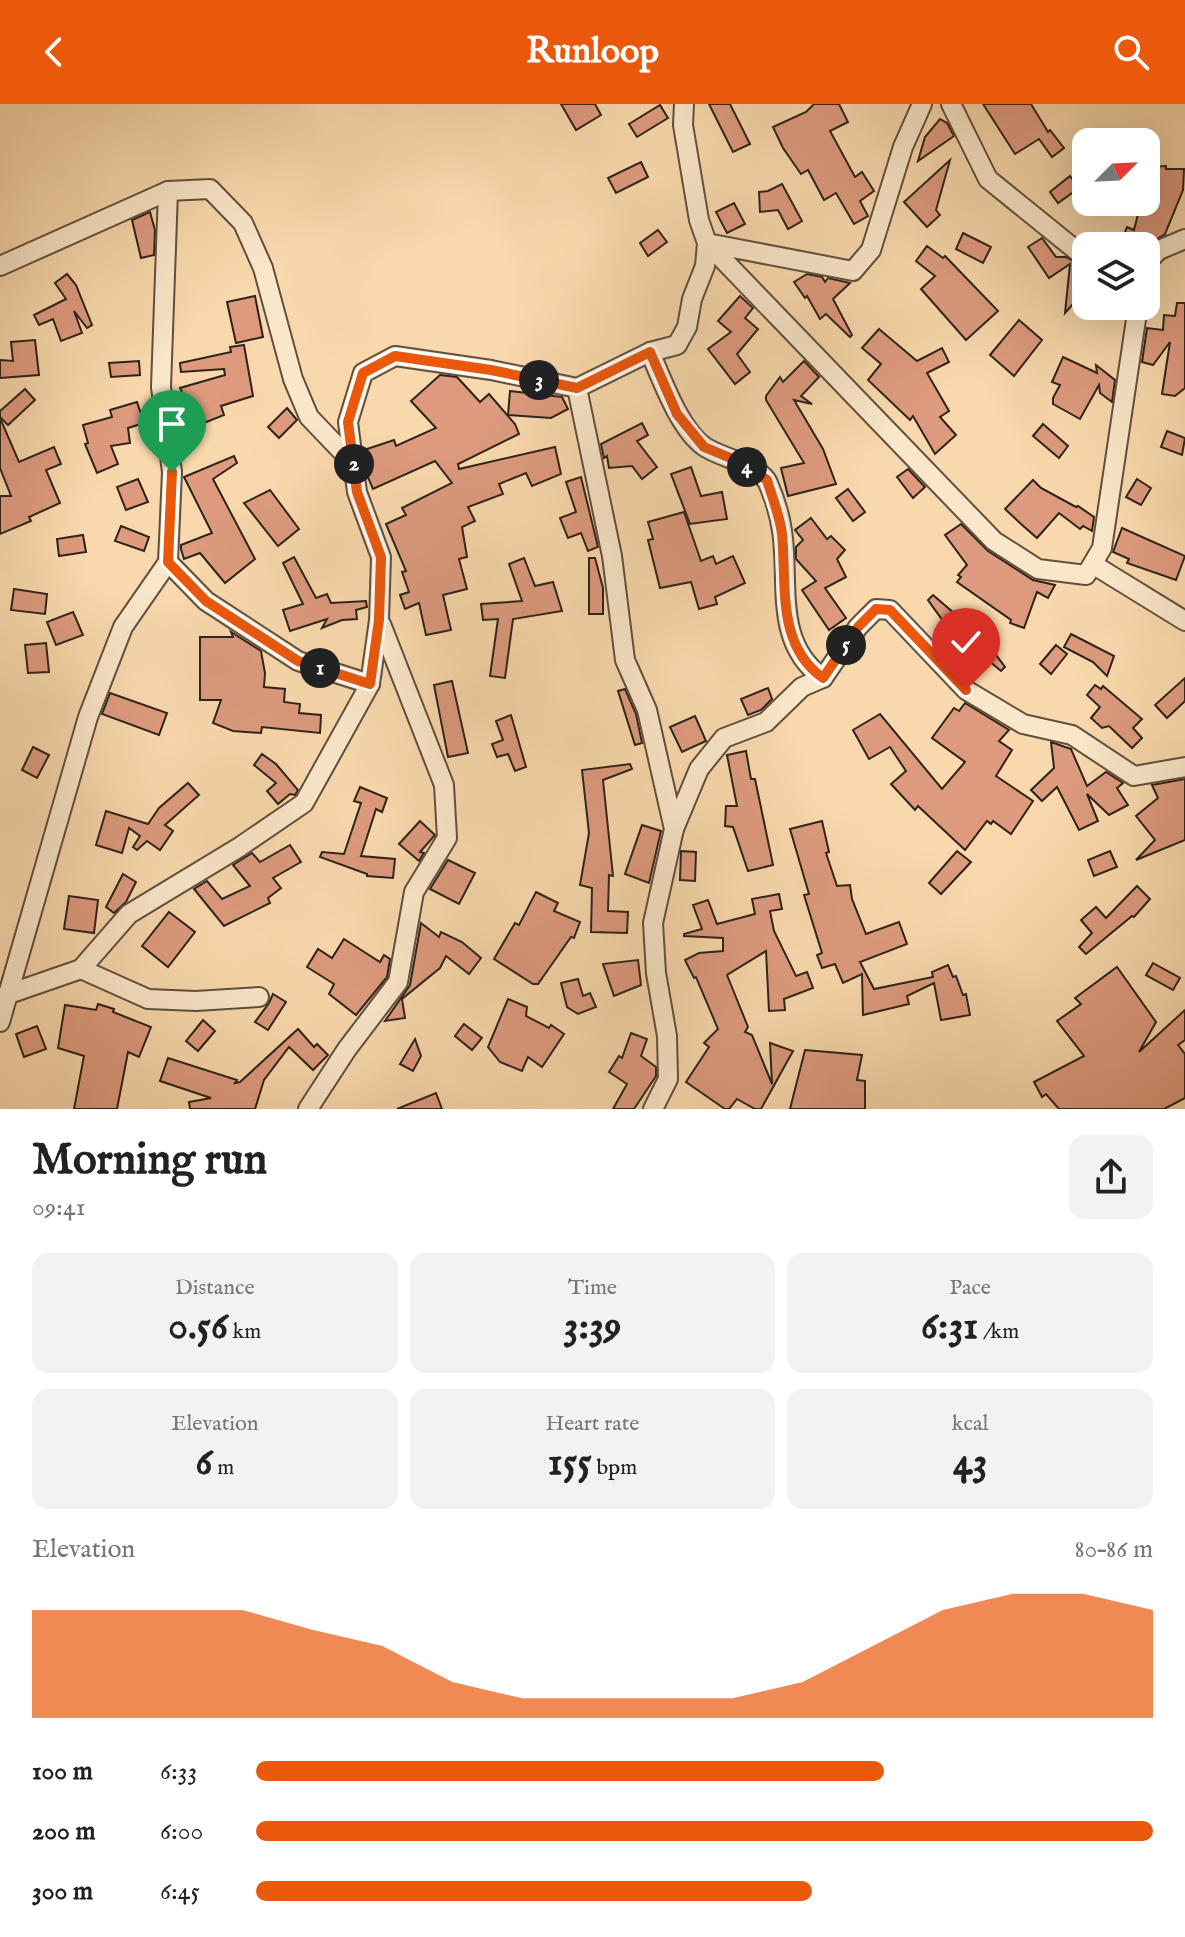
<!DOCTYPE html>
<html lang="en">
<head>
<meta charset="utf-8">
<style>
  body { margin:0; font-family:"IM FELL English",serif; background:#f2f2f2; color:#222; height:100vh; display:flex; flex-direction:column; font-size:30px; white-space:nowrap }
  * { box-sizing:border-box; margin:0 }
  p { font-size:26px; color:#767676 }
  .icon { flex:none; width:44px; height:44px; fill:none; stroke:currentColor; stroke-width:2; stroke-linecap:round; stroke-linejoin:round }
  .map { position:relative; height:1005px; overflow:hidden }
  .sheet { display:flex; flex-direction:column; background:#fff; flex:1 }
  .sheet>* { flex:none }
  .needle { width:52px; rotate:66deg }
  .controls { position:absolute; left:1072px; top:24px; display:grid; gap:16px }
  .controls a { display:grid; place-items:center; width:88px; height:88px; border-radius:16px; background:#fff; box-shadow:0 8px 32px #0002; font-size:40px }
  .pin { position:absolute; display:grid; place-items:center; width:68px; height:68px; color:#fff; margin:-82px -34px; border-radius:50% 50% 50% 0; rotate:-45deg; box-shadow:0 0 8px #0007 }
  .pin .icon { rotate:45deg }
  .km { position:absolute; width:40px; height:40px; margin:-20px; border-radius:50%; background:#222; color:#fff; font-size:22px; line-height:40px; text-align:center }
  .round { display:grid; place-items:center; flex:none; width:84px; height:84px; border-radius:16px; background:#f2f2f2 }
  .overview { display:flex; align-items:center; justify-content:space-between; height:136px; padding:0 32px }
  h1 { font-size:44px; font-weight:700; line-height:60px }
  .metrics { display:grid; grid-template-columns:repeat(3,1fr); gap:12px; height:136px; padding:8px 32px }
  .metrics div { display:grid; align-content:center; border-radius:16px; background:#f2f2f2; text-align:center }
  .metrics b { font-size:40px; font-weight:700 }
  .metrics small { font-size:22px; font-weight:400 }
  .metrics p { font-size:22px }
  .chart { height:224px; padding:16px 32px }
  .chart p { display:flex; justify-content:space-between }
  .chart svg { width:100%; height:144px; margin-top:8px; fill:#ea580c; opacity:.7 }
  ul { padding:0 32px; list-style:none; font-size:26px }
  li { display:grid; grid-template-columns:128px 96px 1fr; align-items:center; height:60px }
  li i { height:20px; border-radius:10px; background:#ea580c }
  header { display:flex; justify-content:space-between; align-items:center; height:104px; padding:0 32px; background:#ea580c; color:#fff; font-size:36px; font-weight:700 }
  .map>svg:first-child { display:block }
</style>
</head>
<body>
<header><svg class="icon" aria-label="back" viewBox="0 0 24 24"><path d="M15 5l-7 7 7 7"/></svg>Runloop<svg class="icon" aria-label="search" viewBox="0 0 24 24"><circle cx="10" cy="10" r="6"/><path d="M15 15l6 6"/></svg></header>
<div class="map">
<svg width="1185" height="1005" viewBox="0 0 1185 1005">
  <rect width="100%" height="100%" fill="#f8d8ac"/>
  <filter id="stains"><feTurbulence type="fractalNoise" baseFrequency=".0025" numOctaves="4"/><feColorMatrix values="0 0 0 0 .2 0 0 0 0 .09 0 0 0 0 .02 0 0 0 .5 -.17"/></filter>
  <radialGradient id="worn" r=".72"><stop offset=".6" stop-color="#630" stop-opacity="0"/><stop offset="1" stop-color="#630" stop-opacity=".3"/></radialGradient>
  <g fill="#dd9a7e" stroke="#2e231b" stroke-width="2">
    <polygon points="561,0 595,0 601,11 576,26"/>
    <polygon points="709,0 730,0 750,40 733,48"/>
    <polygon points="814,0 839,0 848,18 830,27 855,73 862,68 874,87 860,97 868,112 854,120 836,89 824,96 808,66 801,70 783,44 773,23 806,8"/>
    <polygon points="983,0 1031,0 1048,28 1050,26 1064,44 1052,53 1039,35 1015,50"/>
    <polygon points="660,1 668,14 637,33 629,20"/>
    <polygon points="940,15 947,19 954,32 918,57 925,33"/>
    <polygon points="950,56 936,106 940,111 927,123 904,98"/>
    <polygon points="641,58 648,73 616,89 608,74"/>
    <polygon points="1166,62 1166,65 1184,65 1183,86 1165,130 1146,142 1137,142 1122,136 1127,123 1134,126 1141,98 1146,98 1146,63"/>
    <polygon points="1070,72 1079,84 1058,99 1050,88"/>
    <polygon points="782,80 802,117 788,125 778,106 760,108 759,88 768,87"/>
    <polygon points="734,99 745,120 727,129 716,108"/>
    <polygon points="150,108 155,126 154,151 141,154 132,116"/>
    <polygon points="658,126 667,138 648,152 640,139"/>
    <polygon points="963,129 991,143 983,159 956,145"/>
    <polygon points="1042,134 1056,153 1066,153 1085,163 1083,189 1065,209 1070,160 1049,174 1028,143"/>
    <polygon points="927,142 943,154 945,152 998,207 966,236 921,185 935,172 916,157"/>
    <polygon points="67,170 76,181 92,221 87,224 74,207 82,229 61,237 53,215 39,221 34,211 66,195 55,179"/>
    <polygon points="807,170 822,173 825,178 828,174 850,179 833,195 852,231 850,233 826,210 820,215 807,192 805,194 794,178"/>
    <polygon points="255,192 263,233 236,239 227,198"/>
    <polygon points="740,192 753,204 745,214 758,225 737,250 750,268 735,280 708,245 731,228 718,217"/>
    <polygon points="1177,199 1185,199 1185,284 1175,292 1162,290 1170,238 1153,261 1142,258 1147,224 1163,226 1164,211 1175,212"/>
    <polygon points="1019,216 1042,236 1014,272 990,251"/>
    <polygon points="879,225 917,257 942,244 949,258 927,269 949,307 940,313 956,331 935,350 913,312 910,316 868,276 881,260 862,244"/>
    <polygon points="35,236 39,271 0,274 0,256 13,257 11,238"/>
    <polygon points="244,241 253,292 221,302 224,311 179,329 177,313 191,308 180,284 225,271 224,265 181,268 180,259 231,248 230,243"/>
    <polygon points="1063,253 1097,269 1096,261 1115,276 1112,298 1100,289 1099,281 1080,315 1053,300 1053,294 1060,281 1052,278"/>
    <polygon points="139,257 140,271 111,273 109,259"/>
    <polygon points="804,257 819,273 801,292 812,300 794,296 823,345 836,380 788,392 781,364 804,359 766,296 766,292 780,273 783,278"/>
    <polygon points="440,271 457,273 480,298 489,290 515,320 519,330 458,360 459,365 555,343 561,370 532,382 526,369 499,380 503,390 468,403 475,417 462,423 467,453 459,455 467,485 443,491 451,526 426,531 419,499 405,505 400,491 409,488 402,468 406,467 386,420 406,411 402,404 452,379 435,357 373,385 367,371 364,346 394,336 396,342 436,324 411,297"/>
    <polygon points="25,285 35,296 8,321 0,313 0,307"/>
    <polygon points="510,287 562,293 568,305 551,314 508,311"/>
    <polygon points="137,298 144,319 128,324 130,339 111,342 118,360 97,369 85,340 88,339 83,321 112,313 110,306"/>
    <polygon points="287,304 297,316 279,334 268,323"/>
    <polygon points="0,314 19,358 54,343 61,360 46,366 60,399 29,413 31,417 0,430 0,392 11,392 0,364"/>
    <polygon points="642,319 648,331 637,337 657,363 642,375 632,362 609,364 607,352 604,354 601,340"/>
    <polygon points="1043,320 1068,342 1059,354 1033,332"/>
    <polygon points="1167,327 1185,334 1182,351 1161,343"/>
    <polygon points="234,352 237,359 213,375 255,455 225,479 200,449 184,455 181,445 181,441 212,429 184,373"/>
    <polygon points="691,363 701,392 722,388 727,415 690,420 671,370"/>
    <polygon points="908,365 925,383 913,394 897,373"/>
    <polygon points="581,373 598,443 588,447 581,429 568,434 560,414 576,408 566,378"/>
    <polygon points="138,375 148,398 126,406 117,383"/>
    <polygon points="1137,375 1151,384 1141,401 1126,393"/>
    <polygon points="1033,376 1041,384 1076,403 1078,402 1094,413 1092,427 1083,422 1080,425 1059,409 1037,434 1021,420 1005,405"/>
    <polygon points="848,385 865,408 853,417 836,394"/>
    <polygon points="270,386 299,425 278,442 244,399"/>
    <polygon points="684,408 701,457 713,452 716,460 733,452 745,479 715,493 717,500 699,505 691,478 660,484 648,436 653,435 648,418"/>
    <polygon points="811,414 827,435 831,432 845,446 837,455 846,473 825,484 846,514 829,526 802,486 816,477 796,455 796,443 803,436 795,426"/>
    <polygon points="961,420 988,447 1033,476 1055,481 1048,494 1037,488 1024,524 1010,519 1011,516 957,478 961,473 958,471 967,461 945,431"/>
    <polygon points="121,422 149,433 144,447 115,437"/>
    <polygon points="1122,424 1185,452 1176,476 1127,459 1129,455 1113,448"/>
    <polygon points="83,431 86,448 59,452 57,435"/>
    <polygon points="294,453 316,494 327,490 331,499 366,497 367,503 356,506 357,515 342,516 322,524 327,515 290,527 283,506 303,500 283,459"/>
    <polygon points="524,454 535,482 553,478 562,507 513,515 505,574 490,572 498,515 483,516 481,500 522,497 509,460"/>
    <polygon points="589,454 595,454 603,484 603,510 589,510"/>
    <polygon points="14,485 47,490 45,510 11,506"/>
    <polygon points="933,491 984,535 1005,563 1001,567 963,535 958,538 928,496"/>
    <polygon points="73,508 83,531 56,541 47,518"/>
    <polygon points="231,528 261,547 265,569 264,583 285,585 284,598 300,600 299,609 321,611 320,629 262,623 261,629 233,627 213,619 221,596 200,596 200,533 233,533"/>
    <polygon points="1071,530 1114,552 1107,572 1093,558 1064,543"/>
    <polygon points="46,539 49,568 28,569 25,541"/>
    <polygon points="1056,541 1067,550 1051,570 1040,560"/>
    <polygon points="1185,574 1185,597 1167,614 1155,601"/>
    <polygon points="452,577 468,649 448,653 434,581"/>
    <polygon points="1095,581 1101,585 1103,582 1142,615 1133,624 1142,634 1132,644 1109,622 1102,624 1091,614 1100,603 1087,591"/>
    <polygon points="768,584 772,595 761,606 748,611 741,595"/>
    <polygon points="625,585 636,610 642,639 635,641 618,587"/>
    <polygon points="110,589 167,609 159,631 102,610"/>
    <polygon points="965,599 1009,626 999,637 1012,646 996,672 1033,697 1011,730 993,717 991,720 987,717 965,746 918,702 915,706 891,680 906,667 890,643 869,655 853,626 880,610 942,685 965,658 932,634 954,604 959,607"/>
    <polygon points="511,611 526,663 515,667 508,650 497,653 492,640 503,636 496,617"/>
    <polygon points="695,612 706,637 682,648 670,623"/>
    <polygon points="1051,638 1071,645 1087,682 1106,668 1123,679 1117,684 1128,701 1109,711 1087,690 1098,717 1079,726 1057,683 1042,697 1031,686 1054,664"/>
    <polygon points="33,643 49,651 37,674 22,666"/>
    <polygon points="746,647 751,675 755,675 773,761 748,767 733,723 725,722 726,702 737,702 727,651"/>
    <polygon points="262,650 276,660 298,686 295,691 290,690 278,700 267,687 276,679 254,661"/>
    <polygon points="630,660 632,665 603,676 613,772 609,771 608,807 628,808 627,829 591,828 592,784 580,781 589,729 582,666"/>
    <polygon points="1185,675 1185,736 1136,756 1155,736 1136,712 1158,694 1152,681"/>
    <polygon points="188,679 199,691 165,721 173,727 160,746 147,737 137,746 133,743 140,732 129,724 122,749 96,741 106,707 148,720 159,704"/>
    <polygon points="360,683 387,694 382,708 376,705 361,752 395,755 393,774 367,772 367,770 320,753 322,748 344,750 361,699 354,697"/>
    <polygon points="420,717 435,731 420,748 424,749 419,757 399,740"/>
    <polygon points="822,717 829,748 826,749 837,782 850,781 852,795 866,830 899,818 907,840 860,858 874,885 933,873 932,868 948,861 953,873 956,872 963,891 966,890 970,911 941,916 934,879 907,892 909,900 863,911 862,870 843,879 835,860 822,864 817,851 822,849 804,791 809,790 790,725"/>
    <polygon points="642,721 661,727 649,779 625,770"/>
    <polygon points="290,741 301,758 273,774 281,784 268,794 270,799 224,822 194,785 207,777 222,795 250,782 233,761 252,749 260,758"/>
    <polygon points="681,747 696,748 695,777 680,776"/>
    <polygon points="957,747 971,758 941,790 929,779"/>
    <polygon points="1110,747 1117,763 1094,772 1088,756"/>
    <polygon points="448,756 475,769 459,800 430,785"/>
    <polygon points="123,770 136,778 126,798 114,809 106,803"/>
    <polygon points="1137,782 1150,795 1134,813 1132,812 1086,850 1079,843 1092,829 1081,816 1096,803 1106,814"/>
    <polygon points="536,788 558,799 554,807 580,818 574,834 571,833 538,880 533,880 494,855 515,819 519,821"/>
    <polygon points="779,790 782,805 770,807 774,827 796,872 807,868 813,884 784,895 785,906 769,907 766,847 727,871 748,923 745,928 752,931 772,980 770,939 793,947 761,1005 755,1005 737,995 729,1005 725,1005 686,978 709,943 704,939 718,925 696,873 694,874 685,856 699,849 723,847 723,834 684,832 684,830 702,825 693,801 708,796 717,820 755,810 752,795"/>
    <polygon points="69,792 98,796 94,829 64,825"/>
    <polygon points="169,808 195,828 168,863 142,842"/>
    <polygon points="421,819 439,833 441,828 462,838 481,854 469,870 446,852 440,864 402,895 405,914 385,917 410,881"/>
    <polygon points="344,835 380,858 384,851 390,855 387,873 356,911 329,890 334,880 307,863 318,845 332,854"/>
    <polygon points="638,856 641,881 614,892 603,860"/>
    <polygon points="1153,859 1180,874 1173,886 1146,871"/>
    <polygon points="1117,863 1156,918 1139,948 1185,906 1185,936 1178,941 1185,950 1185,994 1164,1005 1059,1005 1046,990 1042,993 1034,978 1084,952 1057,917 1081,900 1075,894"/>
    <polygon points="578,875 583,892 590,889 596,903 578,910 567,903 561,879"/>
    <polygon points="273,890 286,898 268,926 255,918 269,899"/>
    <polygon points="508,895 527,903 526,912 549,924 551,921 564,930 542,963 528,953 522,967 500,958 488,943"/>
    <polygon points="98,900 114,905 113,908 151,923 139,953 128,948 117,1005 74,1005 84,952 58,944 65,901 96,906"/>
    <polygon points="203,916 215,927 198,947 186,937"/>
    <polygon points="464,920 482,934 472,946 455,932"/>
    <polygon points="37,922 46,945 24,953 16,930"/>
    <polygon points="298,925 314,943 317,940 328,951 313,966 289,943 264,976 255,1005 190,1005 189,998 211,994 160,977 168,954 237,976 235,979 240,978"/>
    <polygon points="631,929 647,935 641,952 656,963 656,972 634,1005 613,1005 627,980 609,968 619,952 622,954"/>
    <polygon points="415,935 421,952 413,967 400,960"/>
    <polygon points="805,946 862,951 857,976 865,977 865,1005 790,1005"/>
    <polygon points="436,989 442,1005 397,1005"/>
  </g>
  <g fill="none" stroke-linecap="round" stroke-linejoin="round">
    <defs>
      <g id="minor">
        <polyline points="922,0 903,43 871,146 853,167 707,139 994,437 1038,465 1086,471 1102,444 1138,202"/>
        <polyline points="951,0 988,75 1077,147 1086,151"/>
        <polyline points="168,87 161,283 172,368 168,458"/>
        <polyline points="1146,159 1159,146 1185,135"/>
        <polyline points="0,162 168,87 210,85 243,119 263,164 293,275 309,313 354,360"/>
        <path d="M650,248C662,276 680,326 705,343C721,354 759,360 768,379C774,393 780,412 782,427C790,478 773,539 823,574"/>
        <polyline points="577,284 612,452 625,556 647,606 674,725 653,819 656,869 667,932 668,975 653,1005"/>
        <polyline points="1094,461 1185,517"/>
        <polyline points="674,725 699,665 724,634 766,618 802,583 823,574 858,523 876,505 890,506 966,586 1023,620 1072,631 1134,672 1185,663"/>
        <polyline points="81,865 148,895 196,897 259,893"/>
        <polyline points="6,891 81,865 129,810 238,744 304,699 370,580"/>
        <polyline points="0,918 88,613 123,523 168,458 206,497 298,557 370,580 379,516 381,453 357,388 348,318 363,269 395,252 491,266 577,284 650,248 677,241 687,223 692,195 705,162 707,139 699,116 683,21 684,0"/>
        <polyline points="308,1005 347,945 398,878 414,788 447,734 444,681 381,520"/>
      </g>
    </defs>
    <use href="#minor" stroke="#60503f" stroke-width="22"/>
    <use href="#minor" stroke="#fae6c9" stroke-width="18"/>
  </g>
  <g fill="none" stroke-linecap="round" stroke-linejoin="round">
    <defs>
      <path id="route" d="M172,368L168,458L206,497L298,557L370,580L379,516L381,453L357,388L348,318L363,269L395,252L491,266L577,284L650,248L677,310L704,343L740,358L767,376C772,393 780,412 782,430C787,480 776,541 823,574L858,523L876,505L890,506L966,586"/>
    </defs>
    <use href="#route" stroke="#fff" stroke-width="16"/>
    <use href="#route" stroke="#ea580c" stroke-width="10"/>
  </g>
  <rect width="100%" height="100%" filter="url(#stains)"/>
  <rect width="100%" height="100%" fill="url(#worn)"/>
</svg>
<div class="controls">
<a><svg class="needle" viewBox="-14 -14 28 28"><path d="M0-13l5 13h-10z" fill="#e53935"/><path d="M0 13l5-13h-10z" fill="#767676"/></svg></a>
<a><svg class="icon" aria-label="layers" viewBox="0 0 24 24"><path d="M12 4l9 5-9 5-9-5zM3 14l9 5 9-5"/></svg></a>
</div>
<div class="pin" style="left:172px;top:368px;background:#1e9e55"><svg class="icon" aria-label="arrive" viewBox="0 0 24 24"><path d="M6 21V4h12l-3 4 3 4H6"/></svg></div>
<div class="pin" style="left:966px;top:586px;background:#d93025"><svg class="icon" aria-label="check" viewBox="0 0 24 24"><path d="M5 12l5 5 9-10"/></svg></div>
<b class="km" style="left:320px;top:564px">1</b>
<b class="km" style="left:354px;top:360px">2</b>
<b class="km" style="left:539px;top:276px">3</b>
<b class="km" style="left:747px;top:363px">4</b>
<b class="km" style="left:846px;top:541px">5</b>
</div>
<section class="sheet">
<div class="overview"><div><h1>Morning run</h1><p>09:41</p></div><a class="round"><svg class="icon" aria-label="share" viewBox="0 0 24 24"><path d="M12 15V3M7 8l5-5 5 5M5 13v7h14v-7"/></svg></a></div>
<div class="metrics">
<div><p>Distance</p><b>0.56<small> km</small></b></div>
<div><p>Time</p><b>3:39</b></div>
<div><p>Pace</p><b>6:31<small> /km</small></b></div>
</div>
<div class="metrics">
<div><p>Elevation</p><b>6<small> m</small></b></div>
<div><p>Heart rate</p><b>155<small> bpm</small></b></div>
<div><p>kcal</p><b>43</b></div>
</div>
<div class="chart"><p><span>Elevation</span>80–86 m</p>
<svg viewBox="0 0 160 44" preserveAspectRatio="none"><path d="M0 44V11L10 11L20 11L30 11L40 17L50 22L60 33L70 38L80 38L90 38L100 38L110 33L120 22L130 11L140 6L150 6L160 11V44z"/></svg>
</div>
<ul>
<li><b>100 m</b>6:33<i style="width:70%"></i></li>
<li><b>200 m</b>6:00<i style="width:100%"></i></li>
<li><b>300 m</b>6:45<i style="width:62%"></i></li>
</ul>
</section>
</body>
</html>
